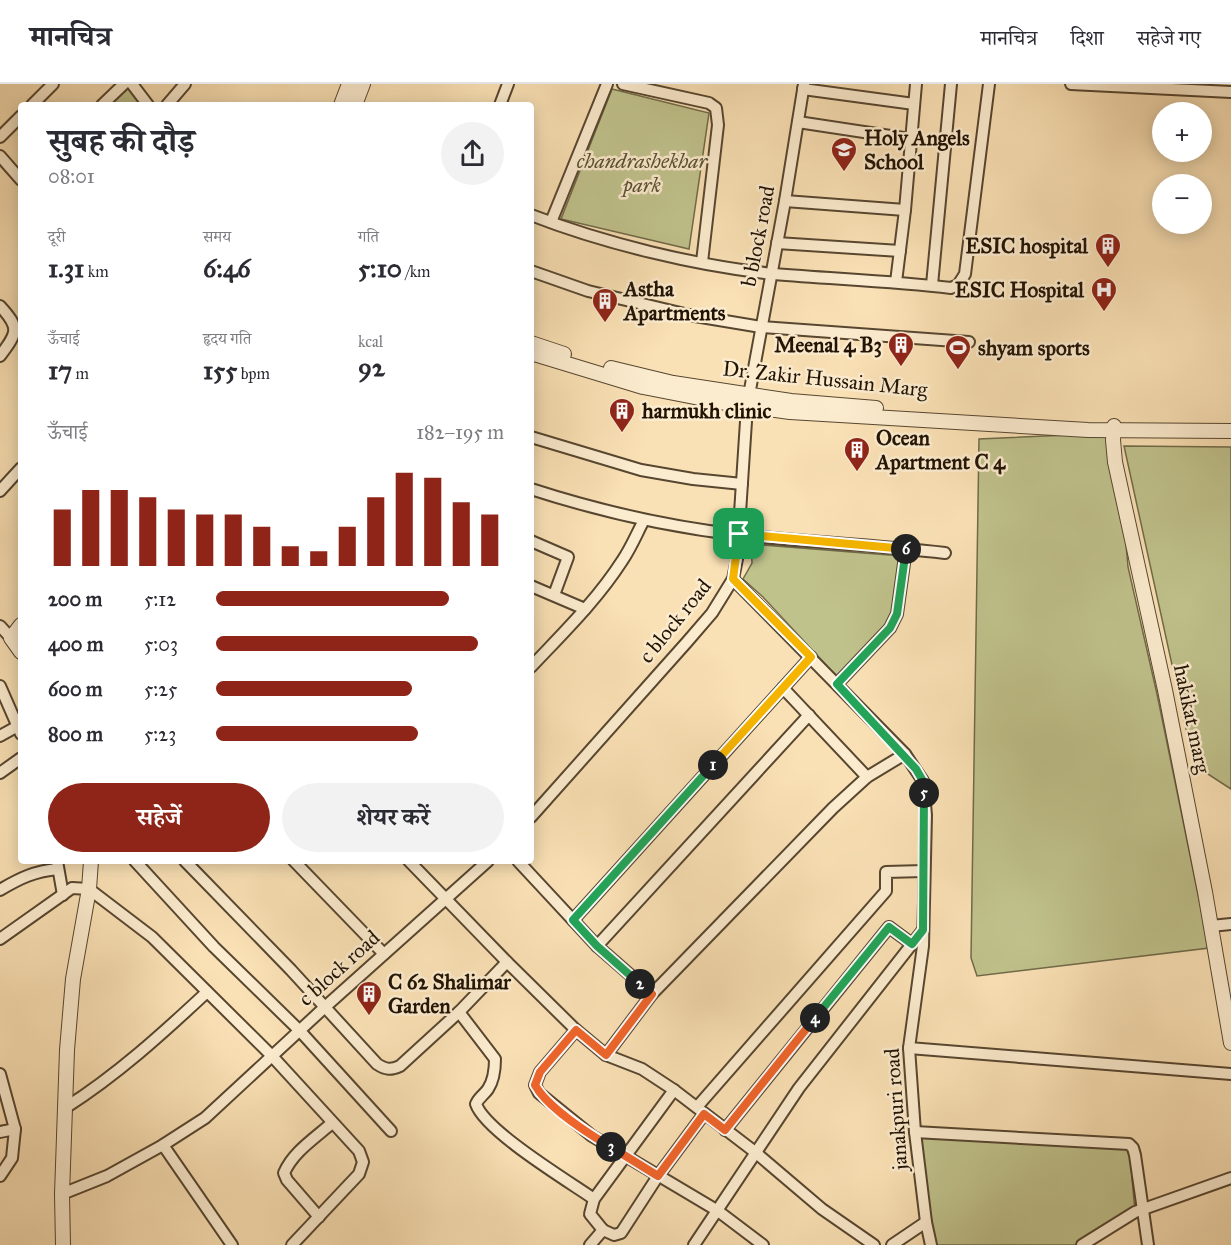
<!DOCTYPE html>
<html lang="hi">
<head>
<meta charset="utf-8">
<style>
  body { margin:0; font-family:"IM FELL Great Primer","Noto Serif Devanagari",serif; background:#f2f2f3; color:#2b2b33; height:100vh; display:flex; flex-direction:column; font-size:22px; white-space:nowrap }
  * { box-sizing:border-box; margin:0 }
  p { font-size:20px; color:#7c7c81 }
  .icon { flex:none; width:33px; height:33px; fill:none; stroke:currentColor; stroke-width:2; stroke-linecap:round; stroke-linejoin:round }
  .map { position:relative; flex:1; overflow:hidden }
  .details { position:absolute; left:18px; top:18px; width:516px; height:762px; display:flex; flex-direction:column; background:#fff; border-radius:6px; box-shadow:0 3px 15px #0003 }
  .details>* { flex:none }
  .tools { position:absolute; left:1152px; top:18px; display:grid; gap:12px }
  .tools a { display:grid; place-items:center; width:60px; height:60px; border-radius:50%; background:#fff; box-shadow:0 3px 15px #0003; font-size:30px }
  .pin { position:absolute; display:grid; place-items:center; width:51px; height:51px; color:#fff; margin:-26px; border-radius:12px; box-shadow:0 3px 9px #0006 }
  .km { position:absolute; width:30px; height:30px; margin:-15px; border-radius:50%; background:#222; color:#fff; font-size:16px; line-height:30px; text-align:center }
  .round { display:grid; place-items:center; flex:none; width:63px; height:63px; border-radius:32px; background:#f2f2f3 }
  .headline { display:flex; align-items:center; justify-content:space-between; height:102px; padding:0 30px }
  h1 { font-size:33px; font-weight:700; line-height:45px }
  .stats { display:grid; grid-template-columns:repeat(3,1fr); gap:9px; height:102px; padding:6px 30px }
  .stats div { display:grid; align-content:center }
  .stats b { font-size:26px; font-weight:700 }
  .stats small { font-size:16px; font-weight:400 }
  .stats p { font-size:16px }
  .chart { height:168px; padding:12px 30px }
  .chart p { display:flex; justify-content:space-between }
  .chart svg { width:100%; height:108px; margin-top:6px; stroke:#8f2418; stroke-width:6 }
  .button { display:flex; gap:12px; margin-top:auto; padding:12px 30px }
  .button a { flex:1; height:69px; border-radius:36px; background:#8f2418; color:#fff; font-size:24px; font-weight:700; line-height:69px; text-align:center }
  .button a+a { background:#f2f2f3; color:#2b2b33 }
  ul { padding:0 30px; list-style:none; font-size:20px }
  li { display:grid; grid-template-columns:96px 72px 1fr; align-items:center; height:45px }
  li i { height:15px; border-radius:8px; background:#8f2418 }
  header { display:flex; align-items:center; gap:36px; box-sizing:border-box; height:84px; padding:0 30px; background:#fff; border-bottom:2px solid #e1e1e2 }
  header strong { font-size:28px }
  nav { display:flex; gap:33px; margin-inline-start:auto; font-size:21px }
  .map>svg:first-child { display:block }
</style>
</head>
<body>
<header>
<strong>मानचित्र</strong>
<nav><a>मानचित्र</a><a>दिशा</a><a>सहेजे गए</a></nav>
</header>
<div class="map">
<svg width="1231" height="1161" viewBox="0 0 1231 1161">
  <rect width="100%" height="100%" fill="#fae1b5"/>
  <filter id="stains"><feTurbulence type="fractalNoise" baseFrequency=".00333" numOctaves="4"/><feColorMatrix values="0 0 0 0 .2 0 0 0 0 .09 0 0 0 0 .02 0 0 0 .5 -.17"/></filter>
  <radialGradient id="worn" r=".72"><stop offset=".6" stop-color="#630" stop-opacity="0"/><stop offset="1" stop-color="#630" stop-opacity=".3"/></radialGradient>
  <g fill="#c0c28c" stroke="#706a48" stroke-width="1.5">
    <polygon points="132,0 148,21 102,21"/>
    <polygon points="612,5 709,29 689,165 561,135"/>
    <polygon points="1092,350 1117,354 1128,483 1157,610 1209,864 977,892 971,874 979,355"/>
    <polygon points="1124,362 1231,363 1231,705 1194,681"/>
    <polygon points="751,460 902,472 897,540 841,597 763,513 743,495 752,479"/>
    <polygon points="915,1048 1129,1060 1135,1128 1082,1161 931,1161"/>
  </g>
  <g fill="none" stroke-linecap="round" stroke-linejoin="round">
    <defs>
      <g id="minor">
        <polyline points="132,0 148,21"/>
        <polyline points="623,0 709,19 716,24 718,41 702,178"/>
        <polyline points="1071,0 1231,8"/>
        <polyline points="803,5 914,20"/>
        <polyline points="32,21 53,0"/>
        <polyline points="102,21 124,0"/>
        <polyline points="167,21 185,0"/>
        <polyline points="500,21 508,0"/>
        <polyline points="798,38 910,55"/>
        <polyline points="0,53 21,32"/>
        <polyline points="0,72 21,96"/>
        <polyline points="785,117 905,126"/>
        <path d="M531,131C603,159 696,182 774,190C833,195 892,197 951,204L958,201L965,190L989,0"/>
        <polyline points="551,138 607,0"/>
        <polyline points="777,159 900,167"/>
        <polyline points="531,187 588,207 689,231 761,243 969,258"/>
        <polyline points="896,198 905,126 916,0"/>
        <polyline points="932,201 951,0"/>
        <path d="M0,222C20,244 18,248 0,272"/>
        <polyline points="531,353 641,386 693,395 742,400"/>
        <path d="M531,405C599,427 669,443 740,451C808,458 877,461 945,469"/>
        <polyline points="0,407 21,384"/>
        <polyline points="531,457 568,473 554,511"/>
        <polyline points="733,495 905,670 923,697 926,731 923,862 909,964 915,1048 926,1138 931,1161"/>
        <polyline points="531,502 585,525"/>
        <polyline points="0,542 11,554"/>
        <path d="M531,583C563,549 597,516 622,477C631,464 637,449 644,436"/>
        <polyline points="837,600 890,544 897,530 906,465"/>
        <polyline points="0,602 21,650"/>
        <polyline points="783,604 867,693"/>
        <polyline points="0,652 18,642"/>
        <polyline points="0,689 21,674"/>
        <polyline points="531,733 687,558 712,529 733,495 737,475 747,322 785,117 804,0"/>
        <polyline points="57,777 63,811"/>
        <polyline points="135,777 214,863 300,947 391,1047"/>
        <path d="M185,777L291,886L377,980C386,986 391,986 400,982L459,928L507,878"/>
        <polyline points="294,777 384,870"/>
        <polyline points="409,777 507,878 576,946 606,971 642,985 674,1006 755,1068 822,1125 874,1161"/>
        <polyline points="518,777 597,862 652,910"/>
        <path d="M0,806C20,794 35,787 58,785"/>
        <polyline points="573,836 811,573"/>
        <polyline points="1211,842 1231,840"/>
        <polyline points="0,855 72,804 89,805 152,853 272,972 359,1067 363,1078 359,1090 292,1161"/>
        <polyline points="597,862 809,631"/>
        <path d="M459,928L495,975C495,985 494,996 488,1005C484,1011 479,1013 476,1020C485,1047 568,1097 594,1115"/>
        <polyline points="576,946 540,988 535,1001 539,1009 592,1052 718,1127 763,1161"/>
        <polyline points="909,964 1231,990"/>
        <polyline points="606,971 652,910 833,724 867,693 905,670"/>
        <polyline points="0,990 15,1045 12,1074 0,1092"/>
        <polyline points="697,1023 886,807 886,788 924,787"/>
        <path d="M65,1024C117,991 162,950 207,908"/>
        <polyline points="725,1046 889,843 912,860"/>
        <polyline points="0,1048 15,1045"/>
        <polyline points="915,1048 1129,1060 1133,1064 1135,1071 1148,1161"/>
        <polyline points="163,1061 232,1161"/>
        <polyline points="62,1110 107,1092 163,1061 205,1034 325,923 488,777"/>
        <path d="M319,1133L287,1096L284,1089C293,1068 315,1054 332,1039"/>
        <polyline points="603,1146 590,1130 594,1115 674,1006"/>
        <polyline points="590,1161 603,1146 614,1151 621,1149 658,1092 704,1030"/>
        <polyline points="694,1161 799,1004 923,846"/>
        <polyline points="892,1161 926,1138"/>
        <polyline points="1082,1161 1135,1128 1231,1094"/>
      </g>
      <g id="tertiary">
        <polyline points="341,21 349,0"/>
        <polyline points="355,21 363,0"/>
        <polyline points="531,259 564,270"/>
        <polyline points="531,269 643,303 725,319 790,328 1088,346 1231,347"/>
        <polyline points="611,284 673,299 791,317 876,324"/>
        <polyline points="1114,342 1113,356 1115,378 1165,606 1205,808 1231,959"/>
        <polyline points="21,541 11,554 21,568"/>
        <polyline points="63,1161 62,1110 67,966 73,895 89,805 91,777"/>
      </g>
    </defs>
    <use href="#minor" stroke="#574630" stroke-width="14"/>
    <use href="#tertiary" stroke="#574630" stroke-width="16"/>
    <use href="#minor" stroke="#fceccf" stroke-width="10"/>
    <use href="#tertiary" stroke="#fceccf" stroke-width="14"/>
  </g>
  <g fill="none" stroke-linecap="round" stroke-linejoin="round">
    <defs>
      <polyline id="split-1" points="713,681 811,573 733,495 739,450"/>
      <polyline id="split-2" points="640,900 597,862 573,836 713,681"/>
      <path id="split-3" d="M611,1063C589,1050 547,1023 535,1001L540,988L576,946L606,971L652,910L640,900"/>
      <polyline id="split-4" points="611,1063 658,1092 704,1030 725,1046 815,934"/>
      <polyline id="split-5" points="815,934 889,843 912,860 923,846 924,709"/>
      <polyline id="split-6" points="906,465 897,530 890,544 837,600 916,685 923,697 924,709"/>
      <polyline id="split-7" points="739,450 906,465"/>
    </defs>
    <use href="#split-1" stroke="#fff" stroke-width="12"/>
    <use href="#split-2" stroke="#fff" stroke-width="12"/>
    <use href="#split-3" stroke="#fff" stroke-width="12"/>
    <use href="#split-4" stroke="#fff" stroke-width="12"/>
    <use href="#split-5" stroke="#fff" stroke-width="12"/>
    <use href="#split-6" stroke="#fff" stroke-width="12"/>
    <use href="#split-7" stroke="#fff" stroke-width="12"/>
    <use href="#split-1" stroke="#f5b400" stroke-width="8"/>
    <use href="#split-2" stroke="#22a559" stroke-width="8"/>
    <use href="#split-3" stroke="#f0652b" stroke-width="8"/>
    <use href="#split-4" stroke="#f0652b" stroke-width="8"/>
    <use href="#split-5" stroke="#22a559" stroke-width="8"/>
    <use href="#split-6" stroke="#22a559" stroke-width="8"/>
    <use href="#split-7" stroke="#f5b400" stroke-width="8"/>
  </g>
  <defs>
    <symbol id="school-pin" viewBox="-11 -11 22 30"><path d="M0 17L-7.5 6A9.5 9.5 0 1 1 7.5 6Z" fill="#8f2418" stroke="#fceccf"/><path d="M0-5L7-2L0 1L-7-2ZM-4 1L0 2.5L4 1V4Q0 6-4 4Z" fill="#fff"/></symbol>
    <symbol id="building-pin" viewBox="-11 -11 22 30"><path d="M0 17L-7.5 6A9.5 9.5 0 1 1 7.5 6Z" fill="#8f2418" stroke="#fceccf"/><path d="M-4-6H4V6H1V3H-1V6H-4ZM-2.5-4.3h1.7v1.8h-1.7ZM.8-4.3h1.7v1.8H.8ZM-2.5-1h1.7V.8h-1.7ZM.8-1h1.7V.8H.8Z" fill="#fff"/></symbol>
    <symbol id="hospital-pin" viewBox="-11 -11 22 30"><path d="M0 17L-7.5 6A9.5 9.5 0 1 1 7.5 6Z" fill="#8f2418" stroke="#fceccf"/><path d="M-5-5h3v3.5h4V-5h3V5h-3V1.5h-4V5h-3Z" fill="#fff"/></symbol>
    <symbol id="stadium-pin" viewBox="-11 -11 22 30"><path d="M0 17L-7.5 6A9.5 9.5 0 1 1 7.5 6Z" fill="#8f2418" stroke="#fceccf"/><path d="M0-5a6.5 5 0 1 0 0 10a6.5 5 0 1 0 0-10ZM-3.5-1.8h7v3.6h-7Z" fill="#fff"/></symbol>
  </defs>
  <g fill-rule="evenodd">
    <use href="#school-pin" x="829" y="51" width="30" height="40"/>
    <use href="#building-pin" x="1093" y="147" width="30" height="40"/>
    <use href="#hospital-pin" x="1089" y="191" width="30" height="40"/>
    <use href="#building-pin" x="590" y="202" width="30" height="40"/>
    <use href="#building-pin" x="886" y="246" width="30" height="40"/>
    <use href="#stadium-pin" x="943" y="249" width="30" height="40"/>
    <use href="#building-pin" x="607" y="312" width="30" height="40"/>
    <use href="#building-pin" x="842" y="351" width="30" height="40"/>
    <use href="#building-pin" x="354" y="895" width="30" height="40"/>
  </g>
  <g text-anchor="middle" stroke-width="5" stroke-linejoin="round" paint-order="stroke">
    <g font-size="21" font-weight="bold" fill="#211304" stroke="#fceccf" text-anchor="start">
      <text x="864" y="61">Holy Angels<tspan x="864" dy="24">School</tspan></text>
      <text x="1088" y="169" text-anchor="end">ESIC hospital</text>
      <text x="624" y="212">Astha<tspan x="624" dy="24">Apartments</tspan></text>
      <text x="1084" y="213" text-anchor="end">ESIC Hospital</text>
      <text x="882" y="268" text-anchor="end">Meenal 4 B3</text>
      <text x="978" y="271">shyam sports</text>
      <text x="642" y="334">harmukh clinic</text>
      <text x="876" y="361">Ocean<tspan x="876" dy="24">Apartment C 4</tspan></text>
      <text x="388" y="905">C 62 Shalimar<tspan x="388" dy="24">Garden</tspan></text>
    </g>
    <g font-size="21" font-style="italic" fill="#595034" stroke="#fceccf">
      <text x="642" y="84">chandrashekhar<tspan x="642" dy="24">park</tspan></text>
    </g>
    <g font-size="21" fill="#211304" stroke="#fceccf">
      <text transform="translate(758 152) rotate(-79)" y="7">b block road</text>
      <text transform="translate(825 295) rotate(6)" y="7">Dr. Zakir Hussain Marg</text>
      <text transform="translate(675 537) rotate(-51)" y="7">c block road</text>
      <text transform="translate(1192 635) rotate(78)" y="7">hakikat marg</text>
      <text transform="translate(339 884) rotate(-42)" y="7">c block road</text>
      <text transform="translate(896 1025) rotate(-94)" y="7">janakpuri road</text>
    </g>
  </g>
  <rect width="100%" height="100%" filter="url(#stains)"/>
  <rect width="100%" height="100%" fill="url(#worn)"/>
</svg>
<div class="tools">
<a>+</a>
<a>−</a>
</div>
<div class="pin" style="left:739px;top:450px;background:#1e9e55"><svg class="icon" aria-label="arrive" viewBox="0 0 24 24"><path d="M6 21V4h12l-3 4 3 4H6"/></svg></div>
<b class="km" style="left:713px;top:681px">1</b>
<b class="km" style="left:640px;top:900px">2</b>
<b class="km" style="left:611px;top:1063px">3</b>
<b class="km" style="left:815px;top:934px">4</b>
<b class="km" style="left:924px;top:709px">5</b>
<b class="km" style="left:906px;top:465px">6</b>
<section class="details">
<div class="headline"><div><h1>सुबह की दौड़</h1><p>08:01</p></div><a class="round"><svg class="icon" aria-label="share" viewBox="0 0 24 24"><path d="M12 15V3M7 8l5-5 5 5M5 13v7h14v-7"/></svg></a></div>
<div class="stats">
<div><p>दूरी</p><b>1.31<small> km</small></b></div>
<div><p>समय</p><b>6:46</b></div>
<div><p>गति</p><b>5:10<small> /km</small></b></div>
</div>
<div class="stats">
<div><p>ऊँचाई</p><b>17<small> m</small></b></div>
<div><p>हृदय गति</p><b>155<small> bpm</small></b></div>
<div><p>kcal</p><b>92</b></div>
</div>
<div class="chart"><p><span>ऊँचाई</span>182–195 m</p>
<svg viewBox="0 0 160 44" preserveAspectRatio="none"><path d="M5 44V21M15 44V13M25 44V13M35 44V16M45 44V21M55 44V23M65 44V23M75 44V28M85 44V36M95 44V38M105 44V28M115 44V16M125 44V6M135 44V8M145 44V18M155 44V23"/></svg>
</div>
<ul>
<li><b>200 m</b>5:12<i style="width:81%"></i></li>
<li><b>400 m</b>5:03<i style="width:91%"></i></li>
<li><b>600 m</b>5:25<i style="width:68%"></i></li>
<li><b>800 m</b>5:23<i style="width:70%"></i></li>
</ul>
<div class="button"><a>सहेजें</a><a>शेयर करें</a></div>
</section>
</div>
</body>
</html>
